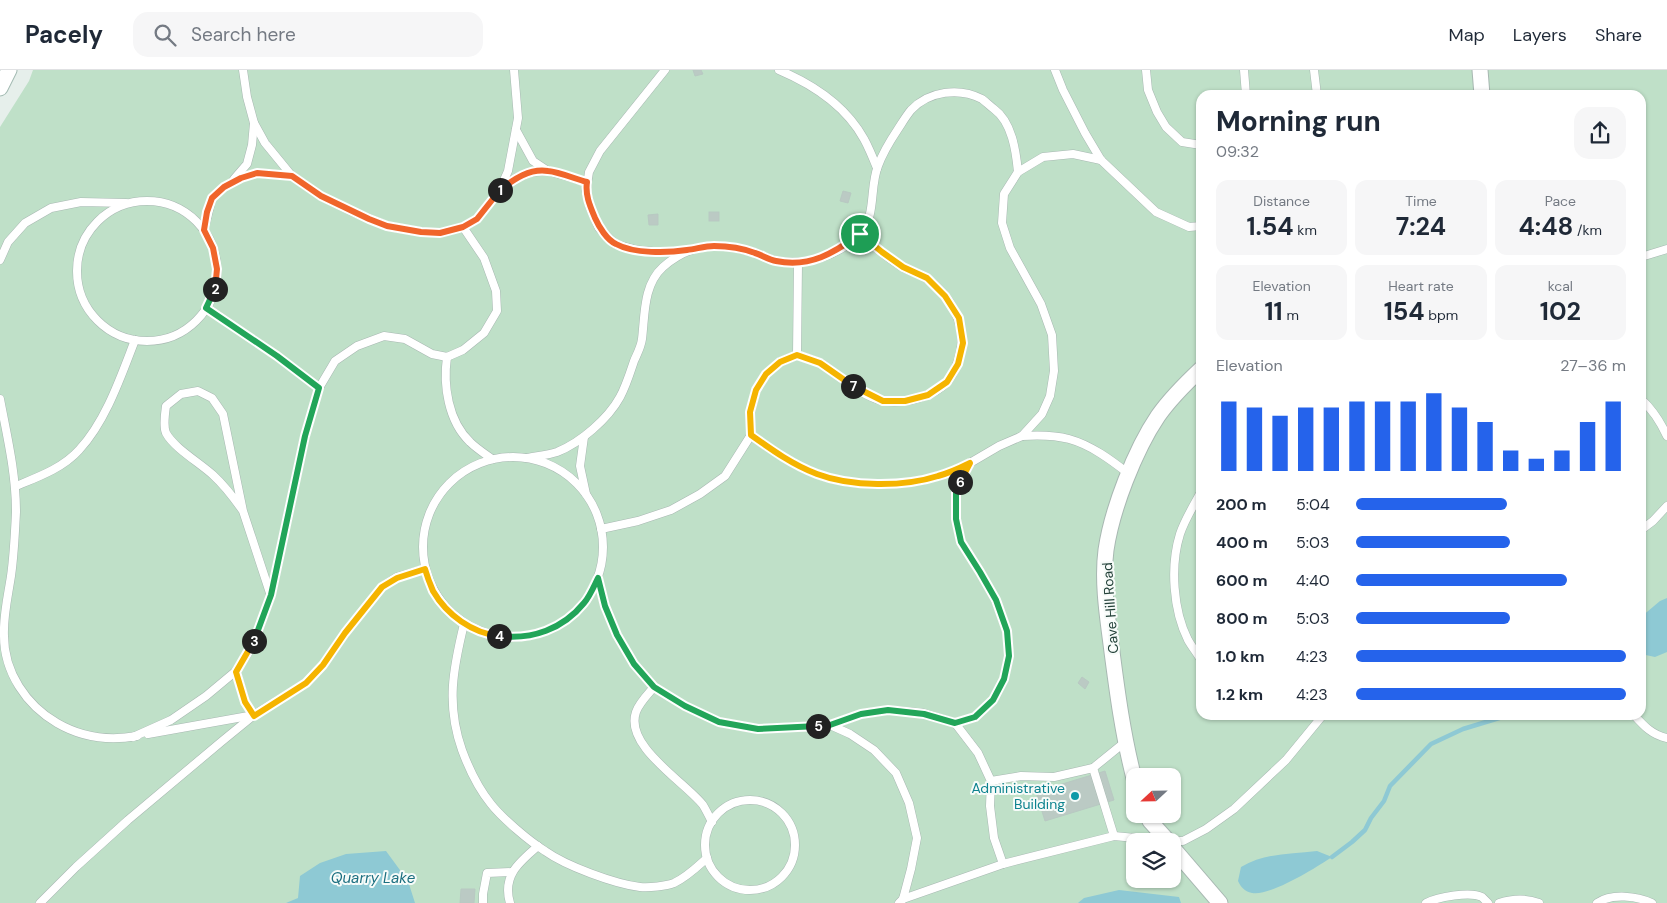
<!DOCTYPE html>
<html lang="en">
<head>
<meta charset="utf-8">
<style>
  body { margin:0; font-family:"DM Sans",sans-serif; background:#f6f6f7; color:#1f2937; height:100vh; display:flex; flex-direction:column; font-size:19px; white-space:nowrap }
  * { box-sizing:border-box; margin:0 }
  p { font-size:16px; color:#747a83 }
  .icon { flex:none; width:28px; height:28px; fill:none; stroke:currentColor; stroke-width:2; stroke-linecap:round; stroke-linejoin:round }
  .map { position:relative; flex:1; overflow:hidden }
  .drawer { position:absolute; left:1196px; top:20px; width:450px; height:630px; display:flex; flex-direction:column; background:#fff; border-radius:15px; box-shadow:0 1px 4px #0004 }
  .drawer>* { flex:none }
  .needle { width:32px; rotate:248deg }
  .buttons { position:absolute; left:1126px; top:698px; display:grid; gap:10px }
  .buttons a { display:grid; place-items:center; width:55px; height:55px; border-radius:10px; background:#fff; box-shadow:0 1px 4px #0004; font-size:25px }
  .pin { position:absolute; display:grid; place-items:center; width:42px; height:42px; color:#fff; margin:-21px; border:2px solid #fff; border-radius:50%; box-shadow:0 1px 5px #0007 }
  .km { position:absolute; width:25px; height:25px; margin:-12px; border-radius:50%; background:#222; color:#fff; font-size:14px; line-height:25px; text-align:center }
  .round { display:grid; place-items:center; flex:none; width:52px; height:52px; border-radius:15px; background:#f6f6f7 }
  .overview { display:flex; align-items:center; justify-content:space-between; height:85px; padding:0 20px }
  h1 { font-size:28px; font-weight:700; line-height:38px }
  .stats { display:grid; grid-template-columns:repeat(3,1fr); gap:8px; height:85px; padding:5px 20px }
  .stats div { display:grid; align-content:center; border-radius:12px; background:#f6f6f7; text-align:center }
  .stats b { font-size:25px; font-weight:700 }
  .stats small { font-size:14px; font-weight:400 }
  .stats p { font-size:14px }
  .chart { height:140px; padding:10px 20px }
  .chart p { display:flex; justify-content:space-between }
  .chart svg { width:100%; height:90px; margin-top:5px; stroke:#2563eb; stroke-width:6 }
  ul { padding:0 20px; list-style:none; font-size:16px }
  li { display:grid; grid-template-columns:80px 60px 1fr; align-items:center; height:38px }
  li i { height:12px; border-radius:6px; background:#2563eb }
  header { display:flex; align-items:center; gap:30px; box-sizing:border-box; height:70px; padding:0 25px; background:#fff; border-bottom:1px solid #e0e1e3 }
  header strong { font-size:24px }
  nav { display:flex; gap:28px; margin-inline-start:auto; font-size:18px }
  .search { width:350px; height:45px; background:#f6f6f7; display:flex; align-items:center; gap:12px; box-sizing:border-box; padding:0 18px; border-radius:15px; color:#747a83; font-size:19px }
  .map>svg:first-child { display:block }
</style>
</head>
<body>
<header>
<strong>Pacely</strong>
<div class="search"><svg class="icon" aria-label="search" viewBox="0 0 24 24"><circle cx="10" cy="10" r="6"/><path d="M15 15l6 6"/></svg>Search here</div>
<nav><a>Map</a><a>Layers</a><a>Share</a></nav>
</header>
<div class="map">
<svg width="1667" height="833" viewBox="0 0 1667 833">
  <rect width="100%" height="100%" fill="#e6efeb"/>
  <path fill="#bfe0c8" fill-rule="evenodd" d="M33,0H1667V833H0V57L29,11ZM1201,25H1641V645H1201ZM1135,706H1172V744H1135ZM1135,771H1172V809H1135Z"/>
  <g fill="#8ec9d4">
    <polygon points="1667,528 1667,582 1655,587 1641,584 1641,547 1660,531"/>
    <polygon points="386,781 408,811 415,833 286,833 298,828 300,806 320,793 346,784"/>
    <path d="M1317,781L1332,787C1317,797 1269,827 1252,823C1244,821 1241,817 1238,811L1241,797C1265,783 1290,784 1317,781Z"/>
    <polygon points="1119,820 1179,827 1181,833 1078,833 1084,828"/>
  </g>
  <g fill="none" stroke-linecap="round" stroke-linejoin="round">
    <polyline stroke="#8ec9d4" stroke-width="4.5" points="1332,787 1352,772 1365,760 1371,748 1384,731 1390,716 1431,674 1463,659 1509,645"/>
  </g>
  <g fill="#bbcac4" stroke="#b8c9c2">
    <polygon points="693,0 701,0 703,4 695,6"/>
    <polygon points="843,121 851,123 848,133 840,131"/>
    <rect x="709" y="142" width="10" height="9"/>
    <polygon points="658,144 658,155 649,155 648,145"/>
    <polygon points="1082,607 1089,612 1085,619 1078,613"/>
    <polygon points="1105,701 1114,730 1045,751 1036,722"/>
    <polygon points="461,819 475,819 474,833 460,833"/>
  </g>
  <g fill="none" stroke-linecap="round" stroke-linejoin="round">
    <defs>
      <g id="service">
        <polyline points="665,0 600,81 589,102 586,121 590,137 599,158 615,174 637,180 659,182 685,181"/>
        <path d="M779,0C812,14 846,36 864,69C869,78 873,88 877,98"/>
        <polyline points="1055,0 1063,20 1085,63 1101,90 1156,142 1189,157 1201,156"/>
        <polyline points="1146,0 1148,20 1157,42 1166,57 1182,72 1201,75"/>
        <polyline points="1244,0 1246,25"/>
        <polyline points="1314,0 1317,25"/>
        <polyline points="254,53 265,73 292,106"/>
        <polyline points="516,60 533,91 548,101"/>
        <polyline points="234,109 247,94 252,75 254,53 247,27 243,0"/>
        <polyline points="500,119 508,101 518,48 514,0"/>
        <circle cx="147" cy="201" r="70"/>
        <polyline points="204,160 212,128 224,117 241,108 257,103 292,106 321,126 351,141 387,156 421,162 440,163 463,157 477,149 500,120 516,108 532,102 548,101 587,112"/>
        <polyline points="1641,187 1667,179"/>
        <polyline points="0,190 8,172 25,153 51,138 81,132 126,133"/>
        <polyline points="207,238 277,286 319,318"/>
        <polyline points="797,285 798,193"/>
        <path d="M447,287C443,315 448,351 470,372C476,378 485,384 492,389"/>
        <path d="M0,329C7,366 16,403 16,442C15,463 14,485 11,506C8,526 3,546 4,566C4,602 26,635 57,653C81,667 109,671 137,666"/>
        <path d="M1641,329C1652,339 1661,353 1667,366"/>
        <path d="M751,365C772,380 793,395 817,404C851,417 904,417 938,406C949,403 960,398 970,393"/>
        <path d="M1022,366C1038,365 1054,365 1069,369C1091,375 1111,390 1129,404"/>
        <polyline points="584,367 580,396 586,424"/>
        <circle cx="513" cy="477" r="90"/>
        <path d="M527,388C537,386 548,385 557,382C580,373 608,349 620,327C626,316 630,303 634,291C637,284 641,277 642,269C645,245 643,215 663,197C690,173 718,172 752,182C761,184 769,190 778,191C807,196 837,186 859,165C877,147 869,118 878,96C883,82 890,71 898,59C902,53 906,46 911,40C929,21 959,17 982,29C986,32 990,36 994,39C1012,52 1016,81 1018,102"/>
        <path d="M16,416C38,407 63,398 79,380C106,351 121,306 135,270"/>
        <path d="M1201,422C1194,435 1185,449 1180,464C1170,496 1173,540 1188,570C1192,577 1197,583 1201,590"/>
        <path d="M243,441C234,428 225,416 213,405C200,393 174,378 166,363C163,356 165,343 166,336L181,324L198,321L212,328L223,344L243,441L270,523"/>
        <path d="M601,459L638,451L671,440L700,424L725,406L751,365L750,343L756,320L766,304L780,292L797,285C805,288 815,290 822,294C839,306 864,328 884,331C904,334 934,327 948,311C954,303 958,293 960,283C967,255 950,224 926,208C919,203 910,201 902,197C887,187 873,176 860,164"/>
        <polyline points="1641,460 1653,451 1667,436"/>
        <polyline points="598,509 605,536 617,565 634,594 654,617 685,636 719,652 758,659 830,655 850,664 874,680 896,703 909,733 917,768 911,799 903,829 899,833"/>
        <path d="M464,554C453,599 446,635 462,680C469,699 478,718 491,734C502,748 529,771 545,781C566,796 615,814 640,817C649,818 666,816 674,813C687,807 697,797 707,788"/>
        <path d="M654,617C648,624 639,633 636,642C624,676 685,712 703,735C706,740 709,746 712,752"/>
        <path d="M1634,645C1644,656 1652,665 1667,668"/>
        <polyline points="955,653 978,683 991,711 990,736 994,768 1003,794"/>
        <polyline points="830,655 861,644 888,640 923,643 955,653 975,647 993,630 1004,609 1009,586 1007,561 996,531 980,502 961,472 956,449 956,421 970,393 999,376 1022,366 1042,344 1050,326 1054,301 1052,265 1041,234 1010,178 1002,153 1004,124 1018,102 1043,87 1073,84 1101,90"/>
        <polyline points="148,664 254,645 245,632 236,601"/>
        <polyline points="133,667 171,650 206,626 236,601 253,575 271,525 305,366 319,318 335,291 357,276 384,266 405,269 432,284 447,287 463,280 484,263 497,241 496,221 484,188 463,157"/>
        <polyline points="1093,698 1114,766"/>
        <polyline points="991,711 1021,706 1054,707 1093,698 1125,672"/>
        <circle cx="750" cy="775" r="45"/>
        <polyline points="903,829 1003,794 1114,766 1168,771 1183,771 1206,759 1234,739 1286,690 1323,645"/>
        <polyline points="40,833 76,797 128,750 221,672 254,645 306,613 323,595 345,563 382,517 397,507 425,499"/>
        <polyline points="483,833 483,824 487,803 512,802"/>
        <path d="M510,833C502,806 519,792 538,776"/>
        <path d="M1426,833C1438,827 1470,821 1482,827C1484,829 1486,831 1488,833"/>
        <path d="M1499,833C1512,829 1526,828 1539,833"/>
        <path d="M1597,833C1612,823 1637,826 1652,833"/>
      </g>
      <g id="minor">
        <polyline points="1480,0 1482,25"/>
        <path d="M1135,712C1123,667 1117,621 1111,574C1107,544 1102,510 1106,480C1112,439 1135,380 1158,346C1170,329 1186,313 1201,299"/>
        <polyline points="1147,744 1150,751 1168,771"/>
        <polyline points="1172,777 1220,833"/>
      </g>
      <polyline id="secondary" points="0,18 9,0"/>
    </defs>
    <use href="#service" stroke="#a8b8b2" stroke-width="9"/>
    <use href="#minor" stroke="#a8b8b2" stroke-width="17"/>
    <use href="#secondary" stroke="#a4bbb3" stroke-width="17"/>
    <use href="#service" stroke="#fff" stroke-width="8"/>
    <use href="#minor" stroke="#fff" stroke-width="15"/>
    <use href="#secondary" stroke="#fff" stroke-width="15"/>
  </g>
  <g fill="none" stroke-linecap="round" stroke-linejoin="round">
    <defs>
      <path id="split-1" d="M500,120C514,109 530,98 548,101C560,102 575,109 587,112C585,125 590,136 595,148C599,157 607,170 616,174C634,184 668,183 687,180C696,179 705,176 714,176C727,176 742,178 755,183C762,185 769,190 776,191C810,198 834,183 860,164"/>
      <polyline id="split-2" points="215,219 217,199 213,178 204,160 207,142 212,128 224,117 241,108 257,103 292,106 321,126 369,149 387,156 421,162 440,163 463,157 477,149 500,120"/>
      <polyline id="split-3" points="215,219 206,238 277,286 319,318 305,366 271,525 254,571"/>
      <path id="split-4" d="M254,571L236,602L245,632L254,646L306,613L323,595L345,563L382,517L397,508L425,499C427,506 430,514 433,521C447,545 472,563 499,566"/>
      <path id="split-5" d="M499,566C532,570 563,559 584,533C590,526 594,516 598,508L605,536L617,565L634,594L654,617L685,636L719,652L758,659L818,656"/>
      <polyline id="split-6" points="818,656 830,655 861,644 888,640 924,644 955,653 975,647 993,630 1004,609 1009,586 1007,561 996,530 980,502 961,472 956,449 956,421 960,412"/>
      <path id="split-7" d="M853,316L820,293L797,285L780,292L766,304L756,320L750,342L751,365C772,380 793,395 817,404C851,417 904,417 938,406C949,403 960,398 970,393L960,412"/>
      <polyline id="split-8" points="853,316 883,331 905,331 928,325 947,312 958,294 963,273 959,248 945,226 927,208 903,197 882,182 860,164"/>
    </defs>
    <use href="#split-1" stroke="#fff" stroke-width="10"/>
    <use href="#split-2" stroke="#fff" stroke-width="10"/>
    <use href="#split-3" stroke="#fff" stroke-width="10"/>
    <use href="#split-4" stroke="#fff" stroke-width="10"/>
    <use href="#split-5" stroke="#fff" stroke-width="10"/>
    <use href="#split-6" stroke="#fff" stroke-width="10"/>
    <use href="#split-7" stroke="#fff" stroke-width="10"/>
    <use href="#split-8" stroke="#fff" stroke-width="10"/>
    <use href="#split-1" stroke="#f0652b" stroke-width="6"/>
    <use href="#split-2" stroke="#f0652b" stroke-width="6"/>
    <use href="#split-3" stroke="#22a559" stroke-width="6"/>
    <use href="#split-4" stroke="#f5b400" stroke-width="6"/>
    <use href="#split-5" stroke="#22a559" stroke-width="6"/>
    <use href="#split-6" stroke="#22a559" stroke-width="6"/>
    <use href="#split-7" stroke="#f5b400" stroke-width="6"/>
    <use href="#split-8" stroke="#f5b400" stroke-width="6"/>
  </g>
  <circle fill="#0f9aa8" stroke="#f7fbf9" stroke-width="2" cx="1075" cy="726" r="5"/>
  <g text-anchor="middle" stroke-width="4" stroke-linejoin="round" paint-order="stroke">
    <g font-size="14" fill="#24423a" stroke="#f7fbf9">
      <text transform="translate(1110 538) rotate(-94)" y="5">Cave Hill Road</text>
    </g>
    <g font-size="14" fill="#0d838f" stroke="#f7fbf9" text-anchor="end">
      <text x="1065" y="723">Administrative<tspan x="1065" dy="16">Building</tspan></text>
    </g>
    <g font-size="15" font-style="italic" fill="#1c6f80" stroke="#f7fbf9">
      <text x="373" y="813">Quarry Lake</text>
    </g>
  </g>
</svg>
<div class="buttons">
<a><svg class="needle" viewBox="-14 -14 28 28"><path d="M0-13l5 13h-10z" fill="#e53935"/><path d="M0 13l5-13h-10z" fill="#747a83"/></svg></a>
<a><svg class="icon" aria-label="layers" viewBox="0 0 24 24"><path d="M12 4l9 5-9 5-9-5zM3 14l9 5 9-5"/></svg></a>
</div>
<div class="pin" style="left:860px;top:164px;background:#1e9e55"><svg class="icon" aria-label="arrive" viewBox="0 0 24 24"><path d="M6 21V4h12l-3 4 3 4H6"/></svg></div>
<b class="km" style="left:500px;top:120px">1</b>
<b class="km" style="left:215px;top:219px">2</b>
<b class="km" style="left:254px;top:571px">3</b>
<b class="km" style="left:499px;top:566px">4</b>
<b class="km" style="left:818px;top:656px">5</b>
<b class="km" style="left:960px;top:412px">6</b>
<b class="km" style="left:853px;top:316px">7</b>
<section class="drawer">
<div class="overview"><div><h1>Morning run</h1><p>09:32</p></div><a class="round"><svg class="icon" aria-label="share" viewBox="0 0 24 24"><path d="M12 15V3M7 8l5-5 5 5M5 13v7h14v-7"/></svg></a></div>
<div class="stats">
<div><p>Distance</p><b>1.54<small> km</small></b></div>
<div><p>Time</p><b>7:24</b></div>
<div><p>Pace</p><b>4:48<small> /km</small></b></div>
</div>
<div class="stats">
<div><p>Elevation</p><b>11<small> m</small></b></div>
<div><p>Heart rate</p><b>154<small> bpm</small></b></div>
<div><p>kcal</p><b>102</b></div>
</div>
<div class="chart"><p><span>Elevation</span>27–36 m</p>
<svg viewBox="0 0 160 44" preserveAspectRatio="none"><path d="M5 44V10M15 44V13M25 44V17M35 44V13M45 44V13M55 44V10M65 44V10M75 44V10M85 44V6M95 44V13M105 44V20M115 44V34M125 44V38M135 44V34M145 44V20M155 44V10"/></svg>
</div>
<ul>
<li><b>200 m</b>5:04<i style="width:56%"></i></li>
<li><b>400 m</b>5:03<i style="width:57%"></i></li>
<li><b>600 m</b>4:40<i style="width:78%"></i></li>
<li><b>800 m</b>5:03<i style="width:57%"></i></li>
<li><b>1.0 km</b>4:23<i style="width:100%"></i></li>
<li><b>1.2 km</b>4:23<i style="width:100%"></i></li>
</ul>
</section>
</div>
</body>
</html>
